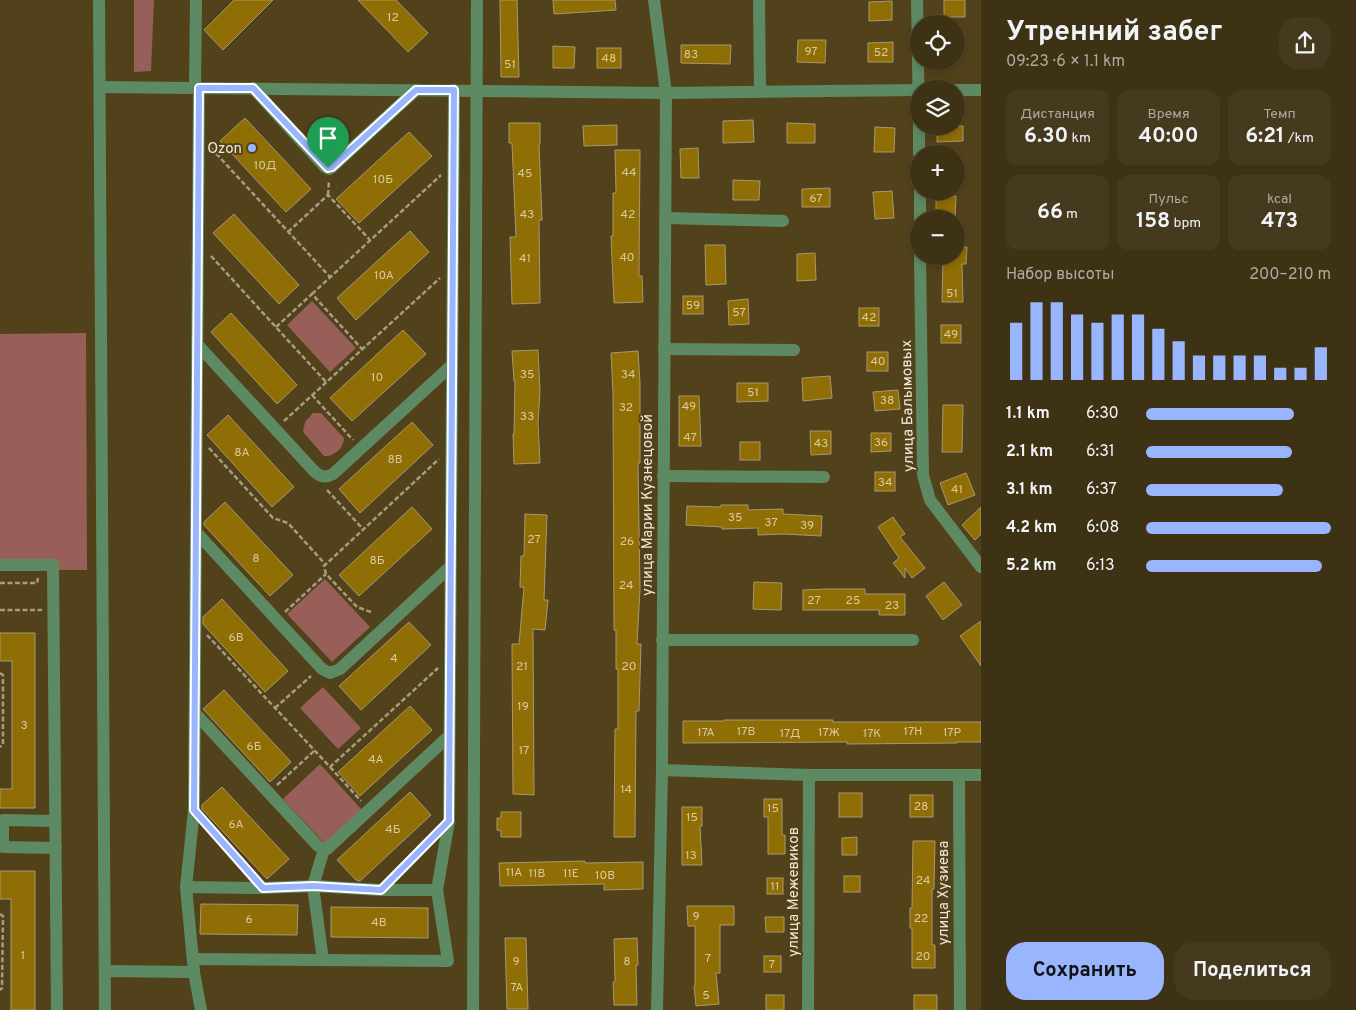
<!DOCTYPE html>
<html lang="ru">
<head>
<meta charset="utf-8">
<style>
  body { margin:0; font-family:Overpass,sans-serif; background:#453a1e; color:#f1f3f6; height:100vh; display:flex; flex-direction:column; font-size:19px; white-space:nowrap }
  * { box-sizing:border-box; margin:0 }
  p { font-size:16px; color:#adaaa0 }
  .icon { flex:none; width:28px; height:28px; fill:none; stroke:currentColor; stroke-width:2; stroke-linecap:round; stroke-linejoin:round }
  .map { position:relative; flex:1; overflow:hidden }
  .panel { display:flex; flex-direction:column; background:#3e3215; width:375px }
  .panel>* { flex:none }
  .tools { position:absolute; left:910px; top:15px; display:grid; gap:10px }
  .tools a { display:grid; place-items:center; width:55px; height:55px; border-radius:50%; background:#3e3215; box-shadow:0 2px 8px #0003,0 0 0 1px #574d34; font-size:25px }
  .pin { position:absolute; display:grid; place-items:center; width:42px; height:42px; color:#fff; margin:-51px -21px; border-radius:50% 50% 50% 0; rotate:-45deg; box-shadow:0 0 5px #0007 }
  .pin .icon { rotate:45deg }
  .round { display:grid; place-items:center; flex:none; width:52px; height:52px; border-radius:20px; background:#453a1e }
  .overview { display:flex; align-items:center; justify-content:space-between; height:85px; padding:0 25px }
  h1 { font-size:28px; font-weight:700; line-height:38px }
  .figures { display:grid; grid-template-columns:repeat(3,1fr); gap:8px; height:85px; padding:5px 25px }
  .figures div { display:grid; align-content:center; border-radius:12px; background:#453a1e; text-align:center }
  .figures b { font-size:21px; font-weight:700 }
  .figures small { font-size:14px; font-weight:400 }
  .figures p { font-size:14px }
  .chart { height:140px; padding:10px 25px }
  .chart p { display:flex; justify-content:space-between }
  .chart svg { width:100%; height:90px; margin-top:5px; stroke:#99b5fd; stroke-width:6 }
  .primary-button { display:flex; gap:10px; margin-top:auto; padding:10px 25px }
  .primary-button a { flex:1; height:58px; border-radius:20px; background:#99b5fd; color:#111; font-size:20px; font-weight:700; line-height:58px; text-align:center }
  .primary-button a+a { background:#453a1e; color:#f1f3f6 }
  ul { padding:0 25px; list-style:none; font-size:16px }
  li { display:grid; grid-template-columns:80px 60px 1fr; align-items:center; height:38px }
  li i { height:12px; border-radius:6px; background:#99b5fd }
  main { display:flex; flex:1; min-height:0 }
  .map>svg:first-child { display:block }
</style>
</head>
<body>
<main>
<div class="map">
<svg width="981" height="1010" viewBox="0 0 981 1010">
  <rect width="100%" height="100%" fill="#52421c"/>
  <g fill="#975f58">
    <polygon points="134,0 154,0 151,71 134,72"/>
    <polygon points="312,301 356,348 330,372 287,325"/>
    <polygon points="86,333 87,570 0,570 0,334"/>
    <path d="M313,413H321L344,438C344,448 334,457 324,456L303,432L305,422Z"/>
    <polygon points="325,579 370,627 332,662 287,614"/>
    <polygon points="323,687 361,728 338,749 300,708"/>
    <polygon points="320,764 362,810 325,844 283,799"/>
  </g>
  <g fill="#8f6e06" stroke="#a9986f">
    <polygon points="234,0 273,0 223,50 204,30"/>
    <polygon points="358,0 396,0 428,33 408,52"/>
    <polygon points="500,0 517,0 519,77 501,77"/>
    <polygon points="553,0 615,0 616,10 554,14"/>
    <rect x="944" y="0" width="21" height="17"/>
    <polygon points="892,1 892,20 869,21 869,2"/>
    <polygon points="798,40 826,40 825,63 797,62"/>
    <polygon points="893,42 893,62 868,62 868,43"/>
    <polygon points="681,45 731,45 730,64 681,63"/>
    <polygon points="553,46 575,47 574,68 553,68"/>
    <rect x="597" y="48" width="24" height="20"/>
    <polygon points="245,118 311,189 286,212 220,141"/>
    <polygon points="753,120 754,142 723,143 723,121"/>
    <polygon points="509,123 540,123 540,144 539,144 542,220 539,220 540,303 512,304 510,237 516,237 512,143 509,143"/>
    <polygon points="787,123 815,124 815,143 787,143"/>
    <polygon points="617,125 617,145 584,146 583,126"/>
    <polygon points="937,126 963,126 963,141 937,142"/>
    <polygon points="875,127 895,128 894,152 874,152"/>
    <polygon points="409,132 432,156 359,223 336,199"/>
    <polygon points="698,148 699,178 681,178 680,149"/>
    <polygon points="615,150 640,150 639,276 642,276 643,302 614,303 611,236 613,236 613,193 616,193"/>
    <polygon points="733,180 760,181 759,200 733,200"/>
    <polygon points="830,188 830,207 802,207 802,189"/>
    <polygon points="892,191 894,218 875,219 873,192"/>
    <polygon points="936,196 956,196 955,219 936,219"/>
    <polygon points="234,214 299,285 279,304 213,233"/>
    <polygon points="410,231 429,252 356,320 337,298"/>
    <polygon points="705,245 725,245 726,284 706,285"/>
    <polygon points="956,247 967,247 966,264 962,264 963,302 942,302 943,256 956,256"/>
    <polygon points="815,253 816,280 797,281 797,254"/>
    <rect x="683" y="296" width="20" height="18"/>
    <polygon points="748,299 749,324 729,325 728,301"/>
    <rect x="859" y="308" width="20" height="18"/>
    <polygon points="231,313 297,385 277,404 211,332"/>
    <rect x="941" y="325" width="20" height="18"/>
    <polygon points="403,330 426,354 352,421 330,398"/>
    <polygon points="538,350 540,391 538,423 540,463 514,464 513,434 514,434 515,381 514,381 512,351"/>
    <polygon points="638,351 640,383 640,463 638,463 640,589 637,644 641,644 639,711 636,711 635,837 614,837 615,729 618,729 618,669 616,669 616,630 614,630 613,393 611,353"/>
    <rect x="867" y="352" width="21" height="19"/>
    <polygon points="830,376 832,398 803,401 802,378"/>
    <polygon points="737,383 768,383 768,401 737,402"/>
    <polygon points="898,390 900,409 875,411 873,392"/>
    <polygon points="679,396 699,396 701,446 679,446"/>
    <polygon points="943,405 963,405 962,452 942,452"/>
    <polygon points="228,415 294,487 272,507 207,435"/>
    <polygon points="412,422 433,445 360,513 339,489"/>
    <polygon points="810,431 831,431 831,454 811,455"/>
    <polygon points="871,433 891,433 891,451 871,452"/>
    <rect x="740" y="442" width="20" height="18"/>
    <rect x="875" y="472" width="20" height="19"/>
    <polygon points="966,473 975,495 948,505 940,483"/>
    <polygon points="225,502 293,575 270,596 204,525 204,522"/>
    <polygon points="721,505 748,505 748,510 783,509 783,514 822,516 821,536 784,534 758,535 758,528 722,529 722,527 686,525 687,506 721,507"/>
    <polygon points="412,507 432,529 359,596 339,575"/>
    <polygon points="981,507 981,534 975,540 962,525"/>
    <polygon points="525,514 547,515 544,600 548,600 545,630 533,629 534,795 513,794 512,644 519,644 524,587 520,587 521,556 524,556"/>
    <polygon points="893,517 905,534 900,537 925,568 912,578 905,568 905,578 893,563 899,558 878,527"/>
    <polygon points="754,582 782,583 781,610 753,609"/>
    <polygon points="944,582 962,605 943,620 926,596"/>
    <polygon points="826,589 865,589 865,594 905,594 905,615 879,615 879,610 803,610 803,590"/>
    <polygon points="222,599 288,671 265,692 203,624 203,617"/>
    <polygon points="981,621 981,666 960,636"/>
    <polygon points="409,622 431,645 361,710 339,686"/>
    <polygon points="0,633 35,633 35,808 0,808 0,789 12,789 12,661 0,661"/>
    <polygon points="224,690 291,762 270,782 203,709"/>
    <polygon points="410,706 432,730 360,796 338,772"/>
    <polygon points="724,720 833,720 833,722 981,722 981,742 957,742 957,743 847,744 847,742 683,743 683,721 724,721"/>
    <polygon points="222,787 289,859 267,879 202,809 202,805"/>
    <polygon points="410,792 431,815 360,881 356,880 337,860"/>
    <rect x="839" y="793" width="23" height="24"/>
    <rect x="910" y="795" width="23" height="22"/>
    <polygon points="764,799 782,799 782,835 785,835 785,854 768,854 768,817 764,817"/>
    <polygon points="682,807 702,807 702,826 700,826 702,865 682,865"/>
    <polygon points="501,812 521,812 521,837 501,837 501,831 497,830 497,818 501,818"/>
    <polygon points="857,837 857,855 842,855 842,838"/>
    <polygon points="913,841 935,841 934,889 932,889 932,945 935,945 935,968 912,968 912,928 910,928 910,908 912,908"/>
    <polygon points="585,861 585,863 643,862 643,889 604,890 604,884 500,886 499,863"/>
    <polygon points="0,871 35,871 35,1010 11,1010 11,899 0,899"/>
    <rect x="844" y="876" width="16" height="16"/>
    <rect x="767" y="878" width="16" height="16"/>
    <polygon points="201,904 298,905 297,935 200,934"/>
    <polygon points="687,906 734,906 734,925 720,925 720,973 716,973 719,1004 696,1006 694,986 695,986 695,926 688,926"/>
    <polygon points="331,907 428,908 428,938 331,937"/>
    <polygon points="765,917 784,917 784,932 766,932"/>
    <polygon points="505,938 526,938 528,1009 507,1009"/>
    <polygon points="637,938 638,965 636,965 637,1005 614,1005 613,982 615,982 614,939"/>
    <rect x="764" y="956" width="17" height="16"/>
    <rect x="766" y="995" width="18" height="15"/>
    <rect x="914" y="995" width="23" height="15"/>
  </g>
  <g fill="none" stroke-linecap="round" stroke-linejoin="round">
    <g stroke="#a89c7f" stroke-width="2.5" stroke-dasharray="5 2.5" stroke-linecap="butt">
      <polyline points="211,148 330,277"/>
      <polyline points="328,195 329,181"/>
      <polyline points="288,232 328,195 370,240"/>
      <polyline points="211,256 326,382"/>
      <polyline points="312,294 441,175"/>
      <polyline points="276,327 312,294 362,349"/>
      <polyline points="312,395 353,440"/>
      <polyline points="284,421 440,278"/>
      <polyline points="209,448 273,518 288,523 325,564"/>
      <polyline points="327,490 363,529"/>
      <polyline points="0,583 37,583 38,578"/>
      <polyline points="0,610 42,610"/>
      <polyline points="285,612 326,574"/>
      <polyline points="371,612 357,607 326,574 324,566 439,459"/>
      <polyline points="207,635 330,767 438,668"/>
      <polyline points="0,673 3,675 3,744 0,747"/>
      <polyline points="275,708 311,676"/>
      <polyline points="330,767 361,801"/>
      <polyline points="277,785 314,751"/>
      <polyline points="205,822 252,876"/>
      <polyline points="393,878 433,837"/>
      <polyline points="0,914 3,916 2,988 0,990"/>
    </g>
    <g stroke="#5d8a63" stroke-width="12">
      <polyline points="99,0 105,1010"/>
      <polyline points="654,0 666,93 662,770 657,1010"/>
      <polyline points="759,0 760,91"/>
      <polyline points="917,0 919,123"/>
      <polyline points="100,87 666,93 919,90"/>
      <polyline points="195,88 196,0"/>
      <polyline points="199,88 194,810 186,887 194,972 201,1010"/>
      <polyline points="253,88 325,167 329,169 332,167 416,90"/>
      <polyline points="956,90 981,90"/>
      <polyline points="919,126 919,154"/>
      <polyline points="920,191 920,219"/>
      <polyline points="665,218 783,221"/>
      <polyline points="920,256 923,475 930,500 981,567"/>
      <path d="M197,344L314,471C320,477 326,478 333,474L452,365"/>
      <polyline points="664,349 794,350"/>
      <polyline points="663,476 824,477"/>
      <polyline points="196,532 322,669 330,673 340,669 450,567"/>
      <polyline points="0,565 53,565 57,1010"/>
      <polyline points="662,640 913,640"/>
      <polyline points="195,713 318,846 324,849 327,849 449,736"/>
      <polyline points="662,770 809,775 981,775"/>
      <polyline points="959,775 960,1010"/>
      <polyline points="55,821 3,820 3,847 56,848"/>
      <polyline points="186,887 263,888 313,886 381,890 437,890"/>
      <polyline points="193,959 448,961 437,890 449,821 454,90"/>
      <polyline points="323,960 313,886 324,849"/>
      <polyline points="105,971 194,972"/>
      <polyline points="473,1010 477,0"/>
      <polyline points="808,1010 809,775"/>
    </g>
  </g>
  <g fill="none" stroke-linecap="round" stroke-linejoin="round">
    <defs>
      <polygon id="route" points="199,88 253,88 328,168 332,167 416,90 454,90 449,821 381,890 313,886 263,888 194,810"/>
    </defs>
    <use href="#route" stroke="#fff" stroke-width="10"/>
    <use href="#route" stroke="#99b5fd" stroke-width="6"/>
  </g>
  <circle fill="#99b5fd" stroke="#52421c" stroke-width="2" cx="252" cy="148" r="5"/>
  <g text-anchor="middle" stroke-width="4" stroke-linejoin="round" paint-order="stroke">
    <g font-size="12" fill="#d8caa0">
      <text x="393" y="21">12</text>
      <text x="811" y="55">97</text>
      <text x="881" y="56">52</text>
      <text x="691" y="58">83</text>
      <text x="609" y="62">48</text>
      <text x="510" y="68">51</text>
      <text x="265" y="169">10Д</text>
      <text x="629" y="176">44</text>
      <text x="525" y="177">45</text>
      <text x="383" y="183">10Б</text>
      <text x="816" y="202">67</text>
      <text x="527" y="218">43</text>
      <text x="628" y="218">42</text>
      <text x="627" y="261">40</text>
      <text x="525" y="262">41</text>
      <text x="384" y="279">10А</text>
      <text x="952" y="297">51</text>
      <text x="693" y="309">59</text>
      <text x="739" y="316">57</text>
      <text x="869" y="321">42</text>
      <text x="951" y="338">49</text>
      <text x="878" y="365">40</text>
      <text x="527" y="378">35</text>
      <text x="628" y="378">34</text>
      <text x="377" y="381">10</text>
      <text x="753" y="396">51</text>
      <text x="887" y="404">38</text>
      <text x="689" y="410">49</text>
      <text x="626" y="411">32</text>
      <text x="527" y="420">33</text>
      <text x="690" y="441">47</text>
      <text x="881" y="446">36</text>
      <text x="821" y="447">43</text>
      <text x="242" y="456">8А</text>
      <text x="395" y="463">8В</text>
      <text x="885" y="486">34</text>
      <text x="957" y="493">41</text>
      <text x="735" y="521">35</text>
      <text x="771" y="526">37</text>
      <text x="807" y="529">39</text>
      <text x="534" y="543">27</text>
      <text x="627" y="545">26</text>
      <text x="256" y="562">8</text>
      <text x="377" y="564">8Б</text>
      <text x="626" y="589">24</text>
      <text x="814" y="604">27</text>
      <text x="853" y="604">25</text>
      <text x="892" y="609">23</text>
      <text x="236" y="641">6В</text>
      <text x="394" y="662">4</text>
      <text x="522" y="670">21</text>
      <text x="629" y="670">20</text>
      <text x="523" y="710">19</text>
      <text x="24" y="729">3</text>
      <text x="746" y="735">17В</text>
      <text x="913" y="735">17Н</text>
      <text x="706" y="736">17А</text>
      <text x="829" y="736">17Ж</text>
      <text x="952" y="736">17Р</text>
      <text x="790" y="737">17Д</text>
      <text x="872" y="737">17К</text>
      <text x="254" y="750">6Б</text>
      <text x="524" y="754">17</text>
      <text x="376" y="763">4А</text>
      <text x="626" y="793">14</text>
      <text x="921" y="810">28</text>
      <text x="773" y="812">15</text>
      <text x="692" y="821">15</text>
      <text x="236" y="828">6А</text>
      <text x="393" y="833">4Б</text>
      <text x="691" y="859">13</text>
      <text x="514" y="876">11А</text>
      <text x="537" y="877">11В</text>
      <text x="571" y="877">11Е</text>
      <text x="605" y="879">10В</text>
      <text x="923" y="884">24</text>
      <text x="775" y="890">11</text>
      <text x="696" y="920">9</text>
      <text x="921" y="922">22</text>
      <text x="249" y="923">6</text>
      <text x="379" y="926">4В</text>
      <text x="23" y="959">1</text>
      <text x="923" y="960">20</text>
      <text x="708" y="962">7</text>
      <text x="516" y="965">9</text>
      <text x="627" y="965">8</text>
      <text x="772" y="968">7</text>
      <text x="517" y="991">7А</text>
      <text x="706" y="999">5</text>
    </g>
    <g font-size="15" fill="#f1e8d3" stroke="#52421c" text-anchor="end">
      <text x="242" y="153">Ozon</text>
    </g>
    <g font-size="15" fill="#f1e8d3" stroke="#52421c">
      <text transform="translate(907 406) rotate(-91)" y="5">улица Балымовых</text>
      <text transform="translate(647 505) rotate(-90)" y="5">улица Марии Кузнецовой</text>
      <text transform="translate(793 892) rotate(-90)" y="5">улица Межевиков</text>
      <text transform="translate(943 893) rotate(-90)" y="5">улица Хузиева</text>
    </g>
  </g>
</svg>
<div class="tools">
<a><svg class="icon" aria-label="locate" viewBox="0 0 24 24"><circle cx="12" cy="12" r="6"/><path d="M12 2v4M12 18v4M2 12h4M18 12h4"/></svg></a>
<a><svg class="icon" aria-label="layers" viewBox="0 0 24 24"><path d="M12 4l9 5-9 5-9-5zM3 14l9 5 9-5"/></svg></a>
<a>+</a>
<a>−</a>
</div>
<div class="pin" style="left:328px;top:168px;background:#1e9e55"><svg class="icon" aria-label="arrive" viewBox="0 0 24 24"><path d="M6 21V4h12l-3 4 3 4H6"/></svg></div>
</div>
<section class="panel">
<div class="overview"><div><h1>Утренний забег</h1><p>09:23 · 6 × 1.1 km</p></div><a class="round"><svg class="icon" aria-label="share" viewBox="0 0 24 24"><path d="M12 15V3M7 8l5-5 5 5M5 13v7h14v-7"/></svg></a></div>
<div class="figures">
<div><p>Дистанция</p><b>6.30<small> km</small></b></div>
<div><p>Время</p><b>40:00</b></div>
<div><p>Темп</p><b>6:21<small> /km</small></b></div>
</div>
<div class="figures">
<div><b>66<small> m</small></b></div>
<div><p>Пульс</p><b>158<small> bpm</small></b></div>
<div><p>kcal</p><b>473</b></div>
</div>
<div class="chart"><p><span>Набор высоты</span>200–210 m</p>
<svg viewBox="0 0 160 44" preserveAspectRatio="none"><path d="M5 44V16M15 44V6M25 44V6M35 44V12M45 44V16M55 44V12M65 44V12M75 44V19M85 44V25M95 44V32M105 44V32M115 44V32M125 44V32M135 44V38M145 44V38M155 44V28"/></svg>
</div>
<ul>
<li><b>1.1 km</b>6:30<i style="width:80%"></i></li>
<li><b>2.1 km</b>6:31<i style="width:79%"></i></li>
<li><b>3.1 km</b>6:37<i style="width:74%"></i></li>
<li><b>4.2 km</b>6:08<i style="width:100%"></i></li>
<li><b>5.2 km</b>6:13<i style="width:95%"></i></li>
</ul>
<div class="primary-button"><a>Сохранить</a><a>Поделиться</a></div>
</section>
</main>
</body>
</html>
